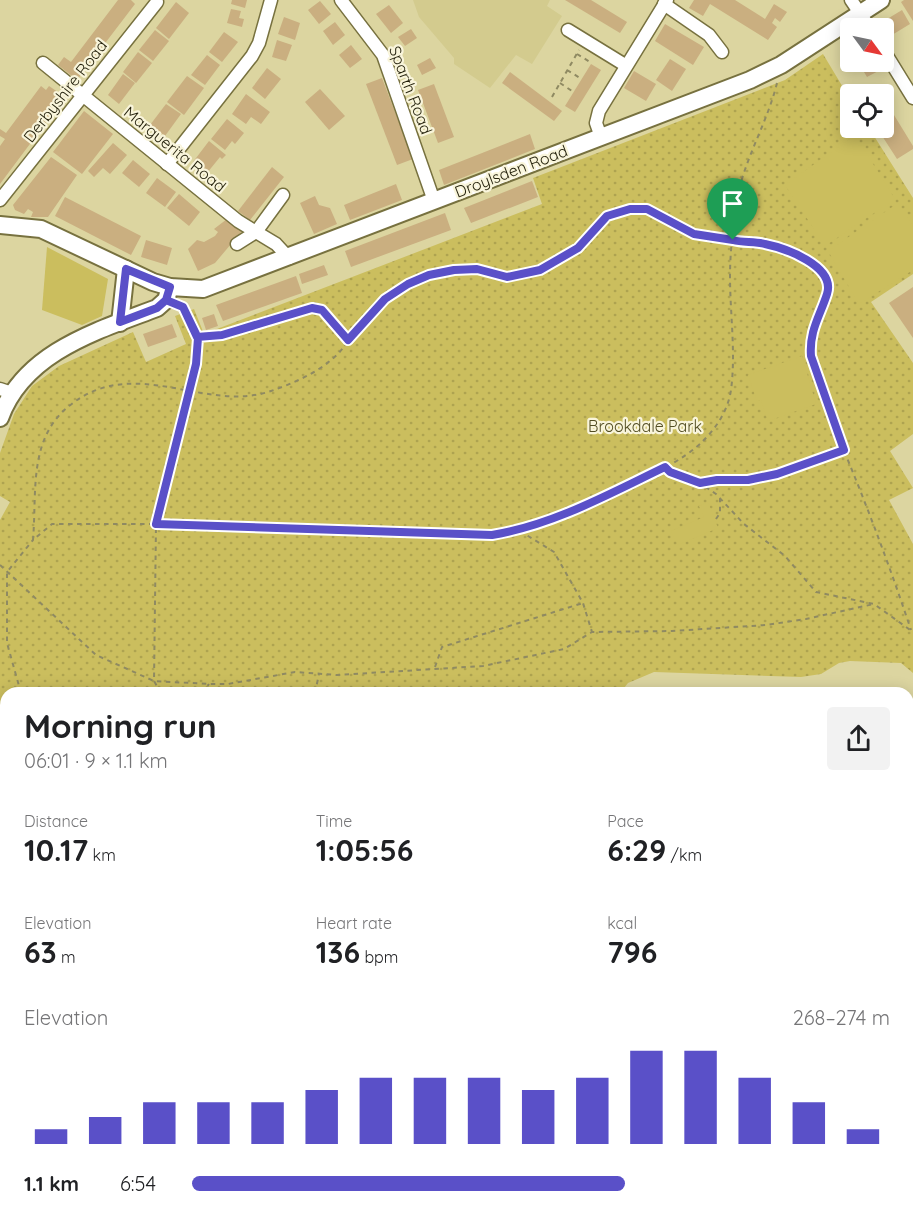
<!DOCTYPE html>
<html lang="en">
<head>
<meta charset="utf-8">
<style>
  body { margin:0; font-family:Quicksand,sans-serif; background:#f2f2f2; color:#202124; height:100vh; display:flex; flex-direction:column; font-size:22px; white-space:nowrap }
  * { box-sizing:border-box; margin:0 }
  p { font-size:20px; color:#757577 }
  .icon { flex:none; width:33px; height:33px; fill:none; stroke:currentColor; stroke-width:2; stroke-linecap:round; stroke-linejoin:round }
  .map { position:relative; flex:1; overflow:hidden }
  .details { position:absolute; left:0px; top:687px; width:914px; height:531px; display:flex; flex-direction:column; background:#fff; border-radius:18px 18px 0 0; box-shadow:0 3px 15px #0003 }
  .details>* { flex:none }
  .needle { width:39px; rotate:123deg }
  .fabs { position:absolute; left:840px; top:18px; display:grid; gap:12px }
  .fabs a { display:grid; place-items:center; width:54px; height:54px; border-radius:6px; background:#fff; box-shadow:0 3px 15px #0003; font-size:30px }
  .pin { position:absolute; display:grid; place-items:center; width:51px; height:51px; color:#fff; margin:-62px -26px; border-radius:50% 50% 50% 0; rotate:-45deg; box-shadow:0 0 6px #0007 }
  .pin .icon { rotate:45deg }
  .round { display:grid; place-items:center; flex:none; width:63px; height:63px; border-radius:6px; background:#f2f2f2 }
  .head { display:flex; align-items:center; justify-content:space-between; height:102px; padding:0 24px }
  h1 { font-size:33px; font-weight:700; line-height:45px }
  .stats { display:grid; grid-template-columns:repeat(3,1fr); gap:9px; height:102px; padding:6px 24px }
  .stats div { display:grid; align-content:center }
  .stats b { font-size:30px; font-weight:700 }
  .stats small { font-size:16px; font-weight:400 }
  .stats p { font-size:16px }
  .chart { height:168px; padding:12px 24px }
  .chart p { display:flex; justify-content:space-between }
  .chart svg { width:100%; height:108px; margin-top:6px; stroke:#5a50c8; stroke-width:6 }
  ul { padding:0 24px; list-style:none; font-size:20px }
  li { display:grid; grid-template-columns:96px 72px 1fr; align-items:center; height:45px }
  li i { height:15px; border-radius:8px; background:#5a50c8 }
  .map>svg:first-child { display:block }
</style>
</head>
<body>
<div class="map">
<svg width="913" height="1218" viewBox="0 0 913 1218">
  <defs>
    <pattern id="grass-dots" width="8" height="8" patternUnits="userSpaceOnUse" patternTransform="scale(1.5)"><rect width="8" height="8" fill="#cbbe5e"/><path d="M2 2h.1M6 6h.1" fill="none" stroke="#aea350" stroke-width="1.8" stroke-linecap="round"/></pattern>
  </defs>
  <rect width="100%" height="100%" fill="#dcd5a0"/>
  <g fill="#d3cb8e">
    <polygon points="413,0 550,0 547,6 562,16 532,64 516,55 490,88 454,64 454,58 419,17"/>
    <polygon points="0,1102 6,1103 6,1212 198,1212 202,1218 0,1218"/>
  </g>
  <g fill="url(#grass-dots)">
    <polygon points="823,54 850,99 850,128 869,128 913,198 913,274 871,302 913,363 913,434 890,451 913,488 889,500 913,544 913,673 901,663 850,661 839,663 821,674 801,677 654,672 628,683 620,693 573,693 564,688 541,687 497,693 6,693 6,1069 0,1072 0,520 10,502 0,496 0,453 14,414 32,386 59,366 133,332 146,362 186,344 175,316 194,309 204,334 542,204 533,178 785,80"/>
    <polygon points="415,1212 538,1212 545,1218 417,1218"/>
  </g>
  <g fill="#cbbe5e">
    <polygon points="855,135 895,199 825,246 785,185"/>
    <polygon points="898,203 913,226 913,270 859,304 828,251"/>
    <polygon points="47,247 108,279 102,316 82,325 42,310"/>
    <polygon points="802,356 816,404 768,421 761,400 757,401 748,375"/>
    <polygon points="708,502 718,528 678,545 671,531 704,517 699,506"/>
  </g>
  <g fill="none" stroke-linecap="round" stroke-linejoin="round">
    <polyline stroke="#1f9366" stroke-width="4" points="0,742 6,742"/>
  </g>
  <g fill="#caaf80">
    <polygon points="118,0 131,0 135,4 77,80 58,65 64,57 71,62"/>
    <polygon points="232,0 247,0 245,8 231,4"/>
    <polygon points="565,0 591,0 627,22 620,33"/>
    <polygon points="694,0 735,0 765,19 774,4 787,12 780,22 775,18 772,23 777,27 768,40 710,4 703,16 689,8"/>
    <polygon points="904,0 913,0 913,21 901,2"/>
    <polygon points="320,1 331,14 319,24 308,10"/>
    <polygon points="176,2 189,13 169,39 156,28"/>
    <polygon points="389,5 403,23 391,33 376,14"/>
    <polygon points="231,9 241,11 239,18 244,19 242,27 227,23"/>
    <polygon points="902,10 910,24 887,38 879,24"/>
    <polygon points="284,17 300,23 295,40 278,34"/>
    <polygon points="335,22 345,35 333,45 323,31"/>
    <polygon points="665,24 704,47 693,65 655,41"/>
    <polygon points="411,29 417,38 405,46 398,37"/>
    <polygon points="155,30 169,41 153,61 139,50"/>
    <polygon points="224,32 238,42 222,62 209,52"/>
    <polygon points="850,37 850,58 841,42"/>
    <polygon points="277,40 292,45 286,61 272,57"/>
    <polygon points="351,45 362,59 350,68 339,55"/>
    <polygon points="138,52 152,63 136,83 123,72"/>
    <polygon points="207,55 220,65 205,85 191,75"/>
    <polygon points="430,58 436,68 422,75 417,65"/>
    <polygon points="670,59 686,69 672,91 656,80"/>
    <polygon points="858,62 880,62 884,68 867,77"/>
    <polygon points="591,64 601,70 575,112 565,106"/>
    <polygon points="267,68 281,79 265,99 252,88"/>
    <polygon points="634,71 656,84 646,101 624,88"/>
    <polygon points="510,72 562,111 554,121 502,83"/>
    <polygon points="123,74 135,83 119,104 108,95"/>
    <polygon points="187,76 204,88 184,115 167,102"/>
    <polygon points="382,78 413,159 397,165 366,84"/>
    <polygon points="434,84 454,137 438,143 418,90"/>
    <polygon points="41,86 46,90 49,86 65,97 0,184 0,146 5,139 0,136 0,129 6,133"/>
    <polygon points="320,89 345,116 329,130 305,102"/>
    <polygon points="246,94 270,112 261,124 251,117 246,124 232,114"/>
    <polygon points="886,102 913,146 913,149 897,159 877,128 884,128"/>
    <polygon points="166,104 181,114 165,136 150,125"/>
    <polygon points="84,111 113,134 82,174 53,152"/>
    <polygon points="227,119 244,133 235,144 232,141 225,150 211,139"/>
    <polygon points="530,134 535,149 444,185 439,170"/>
    <polygon points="209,141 226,155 222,159 220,157 207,173 193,162"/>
    <polygon points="113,143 127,155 110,174 103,168 94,177 88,171"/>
    <polygon points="51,157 77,175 48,217 31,217 33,212 28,209 24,214 15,210 13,205"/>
    <polygon points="133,160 150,174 139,187 122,173"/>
    <polygon points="272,167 284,177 250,220 238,211"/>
    <polygon points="157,178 176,192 165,207 146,193"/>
    <polygon points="532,181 538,197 471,223 464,208"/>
    <polygon points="396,184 402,200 350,220 344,205"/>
    <polygon points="179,194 200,212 189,226 167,208"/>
    <polygon points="315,196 319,205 330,208 337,224 314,234 300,203"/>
    <polygon points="65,197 141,236 131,255 55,216"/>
    <polygon points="445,213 451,230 351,267 345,251"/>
    <polygon points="227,219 242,231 215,263 198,271 188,249 197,240 204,242 215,236 218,232 214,229"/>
    <polygon points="146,240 172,248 167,265 141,257"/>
    <polygon points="324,265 328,275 302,284 299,274"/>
    <polygon points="296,276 302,293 223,321 216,305"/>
    <polygon points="913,287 913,338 889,303"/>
    <polygon points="214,314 218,326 206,330 202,318"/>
    <polygon points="172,324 177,337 148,347 143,334"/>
  </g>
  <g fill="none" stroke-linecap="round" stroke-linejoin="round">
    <defs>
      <g id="lane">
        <polyline points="743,1212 750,1218"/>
        <polyline points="884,1218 884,1212"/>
      </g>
      <g id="street">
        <polyline points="341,0 383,55 434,201"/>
        <polyline points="851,0 870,28"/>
        <polyline points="664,4 709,35 722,52"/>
        <polyline points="568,30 625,65"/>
        <polyline points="884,51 913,98"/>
        <polyline points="43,63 238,221 276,244 289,258"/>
        <polyline points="601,137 596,123 599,111 667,0"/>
        <polyline points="167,164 252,56 259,43 271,0"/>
        <polyline points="0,200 157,2"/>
        <polyline points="237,244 256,232 283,195"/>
        <polyline points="0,389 12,393"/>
        <polyline points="908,726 909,713"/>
        <polyline points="908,810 913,808"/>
        <polyline points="908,933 913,932"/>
        <polyline points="908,1036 913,1035"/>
        <polyline points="908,1197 913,1200"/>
        <polyline points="255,1212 257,1218"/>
        <polyline points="630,1212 637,1218"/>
        <polyline points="280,1218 293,1212"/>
        <polyline points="358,1218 361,1212"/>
      </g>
      <g id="secondary">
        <polyline points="0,225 41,229 153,282 170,287 203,289 750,80 781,65 881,0"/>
        <polyline points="120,323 126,269"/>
        <path d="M0,418C24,352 97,331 157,308L166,300L170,287"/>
      </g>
    </defs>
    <use href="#lane" stroke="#77713f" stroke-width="9"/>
    <use href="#street" stroke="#77713f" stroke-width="15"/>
    <use href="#secondary" stroke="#77713f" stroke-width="20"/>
    <g stroke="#8f8a62" stroke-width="2" stroke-dasharray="4.5 4.5" stroke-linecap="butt">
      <polyline points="577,54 590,62"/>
      <polyline points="567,70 580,78"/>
      <polyline points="560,83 572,91"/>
      <path d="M777,83C767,124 743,161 736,204C733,227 730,253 730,276C730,314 736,353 731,390C728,410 717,427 703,441C669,476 540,527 492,535L156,524H52L33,540C37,492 28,439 69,406C134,353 205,414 271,391C291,384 315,374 331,360C343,351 350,337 359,325C370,312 382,301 396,292C419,277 449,266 477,270C504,273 510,279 539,270C579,258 595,213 631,209C656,206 671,226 693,233C705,237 720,238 733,240L737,241C763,243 813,250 826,278C835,299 805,327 812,356C821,399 840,440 856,480C876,530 894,579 911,630"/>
      <polyline points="552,97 579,50"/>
      <path d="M197,337L222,335L300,310C332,306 327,323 348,339"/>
      <polyline points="665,468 670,472 700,483 716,494 744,524 785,556 816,592 874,604 913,632"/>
      <polyline points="700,483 770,476 844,450"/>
      <polyline points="716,519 720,513 720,499"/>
      <polyline points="520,531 554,552 583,603 592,632"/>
      <polyline points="0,565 96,655 154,681 209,684 228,684 295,672 337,675 483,666 564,649 592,632 672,631 766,625 806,619 874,604"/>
      <polyline points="435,667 442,647 583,603"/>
      <polyline points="21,693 7,643 7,572 33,540"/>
      <path d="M161,693L154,681L156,524L198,352C198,338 192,311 178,305"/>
      <polyline points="202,693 209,684"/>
      <polyline points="315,693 319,674"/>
      <polyline points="0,798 6,797"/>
      <polyline points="0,961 6,960"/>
      <polyline points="446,1212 449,1218"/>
      <polyline points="458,1218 460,1212"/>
    </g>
    <use href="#lane" stroke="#fff" stroke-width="6"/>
    <use href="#street" stroke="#fff" stroke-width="12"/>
    <use href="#secondary" stroke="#fff" stroke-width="16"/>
  </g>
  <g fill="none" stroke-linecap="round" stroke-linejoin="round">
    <defs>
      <path id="route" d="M733,240L694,234L647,209H630L607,216L578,248L540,270L507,277L477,269L454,270L429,275L408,284L385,299L348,340L322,310L312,308L222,335L197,337L183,307L166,300L170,287L126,269L120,322L157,308L166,300L183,307L198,338L196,364L156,524L492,535C553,525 609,494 665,467L670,472L700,483L717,480H748L777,474L844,450L811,356C809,331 820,316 827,294C836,266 785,248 765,244C754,241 743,243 733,240"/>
    </defs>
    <use href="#route" stroke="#fff" stroke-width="12"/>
    <use href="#route" stroke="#5a50c8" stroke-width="8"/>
  </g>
  <g text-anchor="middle" stroke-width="4.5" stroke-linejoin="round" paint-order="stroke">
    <g font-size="16" fill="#221f0a" stroke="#f9f5db">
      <text transform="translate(411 90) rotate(69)" y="6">Sparth Road</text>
      <text transform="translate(65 91) rotate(-52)" y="6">Derbyshire Road</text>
      <text transform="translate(175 149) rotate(39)" y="6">Marguerita Road</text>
      <text transform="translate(511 171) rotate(-21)" y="6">Droylsden Road</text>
    </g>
    <g font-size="16" fill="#524d23" stroke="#f9f5db">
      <text x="645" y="432">Brookdale Park</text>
    </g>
  </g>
</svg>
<div class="fabs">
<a><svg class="needle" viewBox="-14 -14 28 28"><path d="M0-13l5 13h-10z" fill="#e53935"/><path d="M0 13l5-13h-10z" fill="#757577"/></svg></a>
<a><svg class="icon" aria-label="locate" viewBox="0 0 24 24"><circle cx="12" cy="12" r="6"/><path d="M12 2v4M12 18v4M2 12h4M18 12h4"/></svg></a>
</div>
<div class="pin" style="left:733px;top:240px;background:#1e9e55"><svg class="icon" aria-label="arrive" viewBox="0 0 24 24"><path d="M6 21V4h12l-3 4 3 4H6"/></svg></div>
<section class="details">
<div class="head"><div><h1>Morning run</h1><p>06:01 · 9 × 1.1 km</p></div><a class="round"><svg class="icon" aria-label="share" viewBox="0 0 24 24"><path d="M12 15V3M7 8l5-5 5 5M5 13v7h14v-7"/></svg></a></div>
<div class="stats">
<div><p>Distance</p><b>10.17<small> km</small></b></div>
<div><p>Time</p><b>1:05:56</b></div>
<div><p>Pace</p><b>6:29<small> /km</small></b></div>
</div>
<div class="stats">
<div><p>Elevation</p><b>63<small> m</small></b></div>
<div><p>Heart rate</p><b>136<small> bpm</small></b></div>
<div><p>kcal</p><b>796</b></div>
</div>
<div class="chart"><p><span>Elevation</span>268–274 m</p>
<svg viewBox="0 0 160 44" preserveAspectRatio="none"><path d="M5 44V38M15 44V33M25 44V27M35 44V27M45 44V27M55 44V22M65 44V17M75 44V17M85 44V17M95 44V22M105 44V17M115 44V6M125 44V6M135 44V17M145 44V27M155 44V38"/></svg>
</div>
<ul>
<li><b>1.1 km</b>6:54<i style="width:62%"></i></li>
</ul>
</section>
</div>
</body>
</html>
